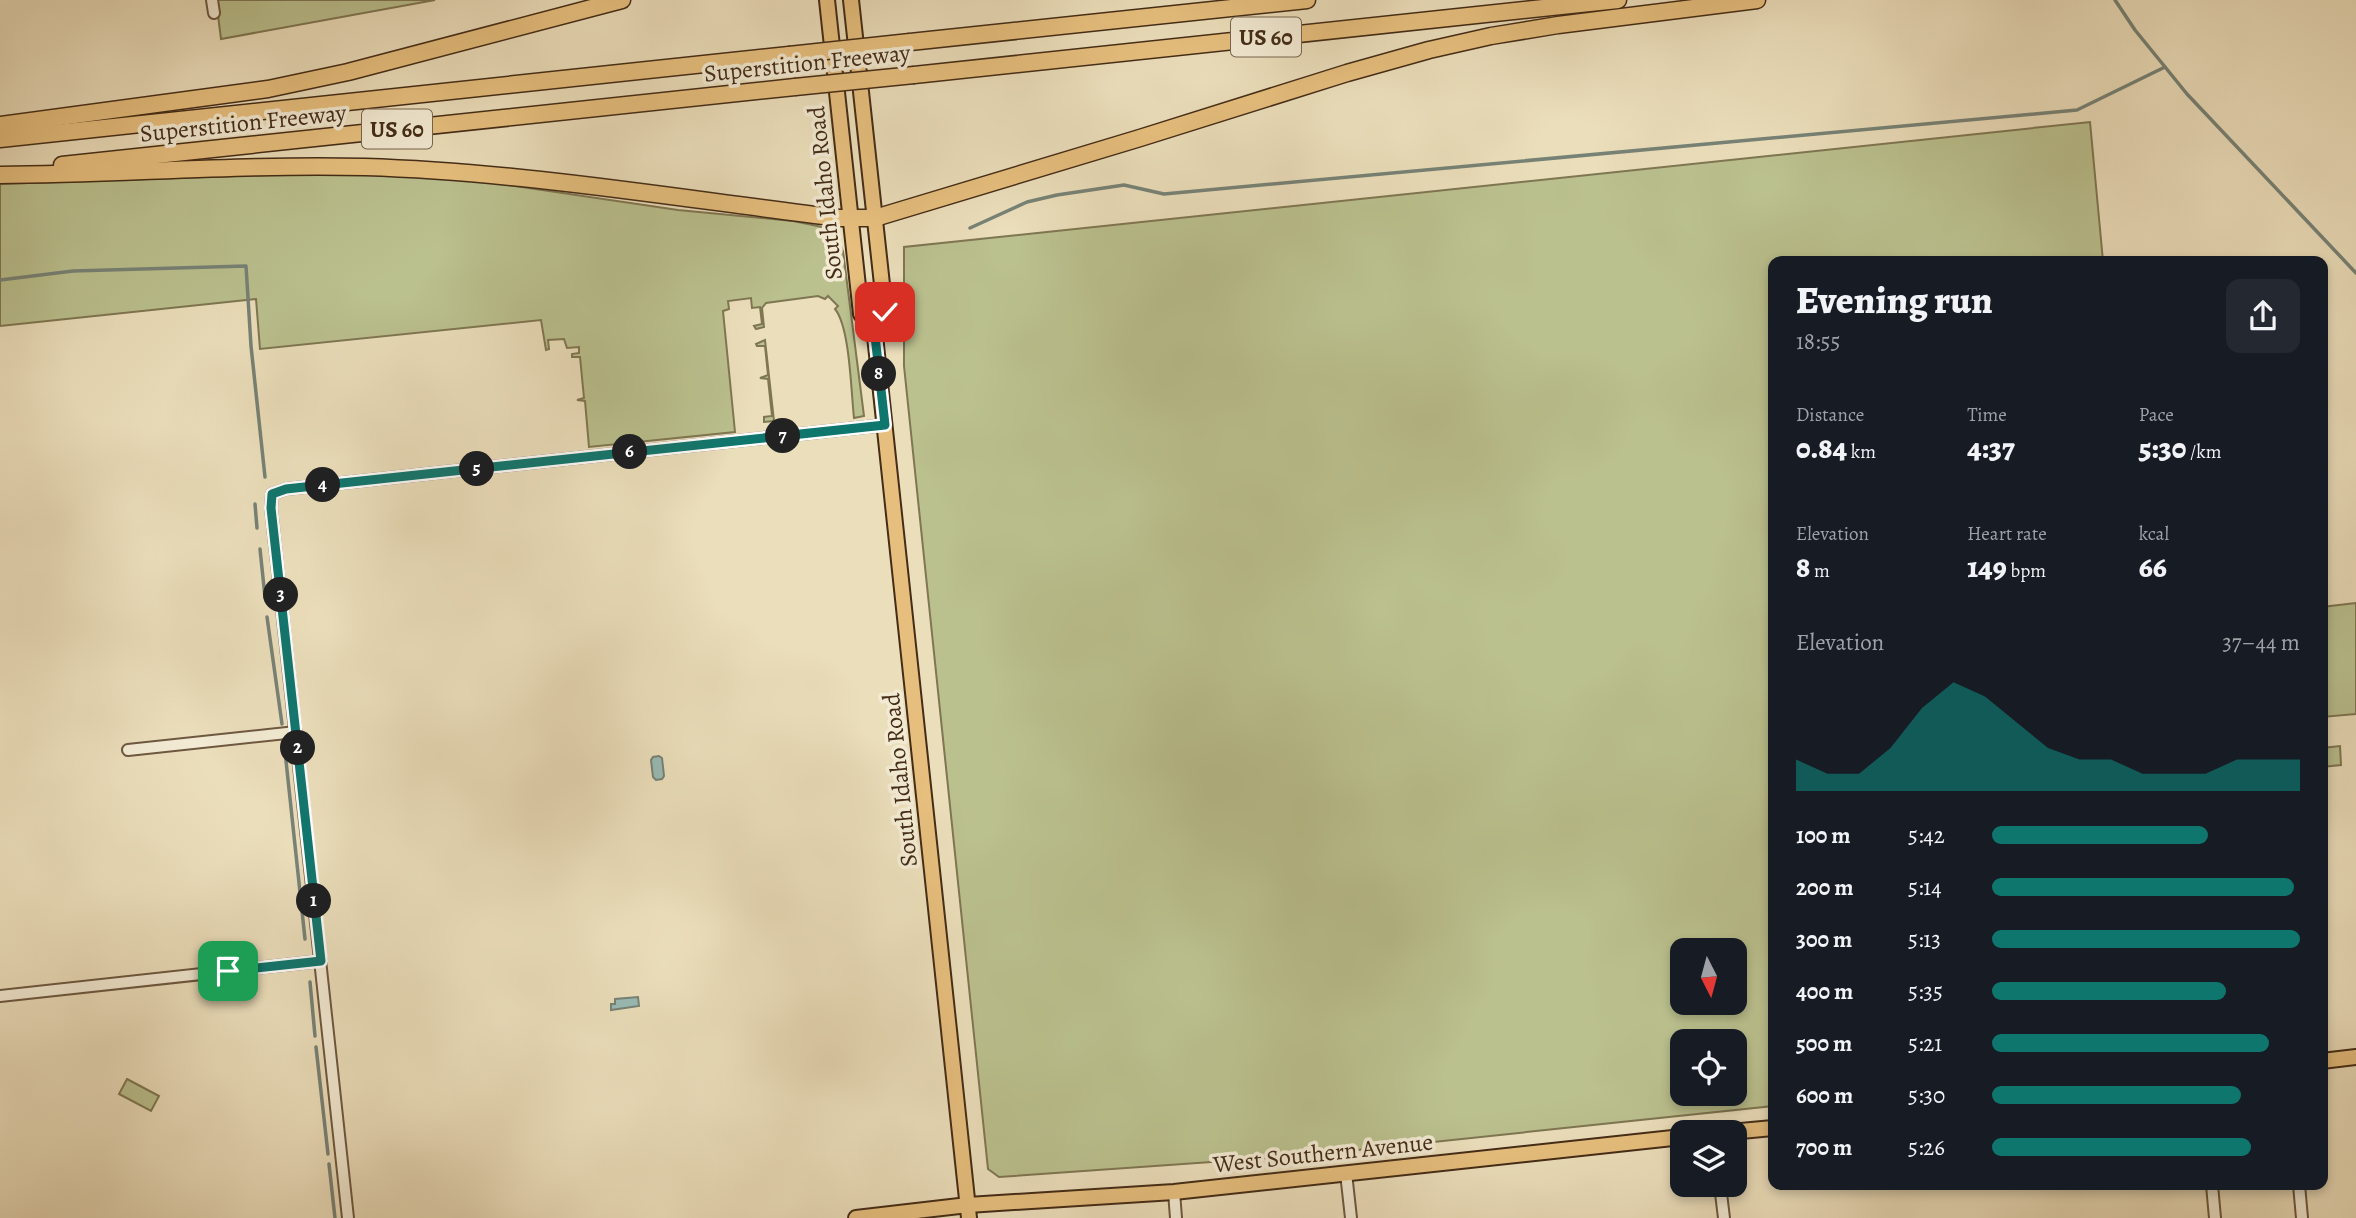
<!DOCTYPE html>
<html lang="en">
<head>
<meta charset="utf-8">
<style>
  body { margin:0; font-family:Alegreya,serif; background:#242831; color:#f1f3f6; height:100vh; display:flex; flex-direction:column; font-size:26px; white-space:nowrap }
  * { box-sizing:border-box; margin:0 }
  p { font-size:23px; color:#9ea1a6 }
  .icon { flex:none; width:38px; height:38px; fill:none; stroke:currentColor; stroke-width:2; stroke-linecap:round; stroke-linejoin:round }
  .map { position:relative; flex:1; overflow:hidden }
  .sheet { position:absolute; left:1768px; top:256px; width:560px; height:934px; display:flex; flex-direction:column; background:#171b24; border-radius:14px; box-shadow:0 4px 10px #0003 }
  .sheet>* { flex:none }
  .needle { width:46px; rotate:174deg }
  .fabs { position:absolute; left:1670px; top:938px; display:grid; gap:14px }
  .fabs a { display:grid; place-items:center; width:77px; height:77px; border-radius:14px; background:#171b24; box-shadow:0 4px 10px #0003; font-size:35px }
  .pin { position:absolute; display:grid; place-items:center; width:60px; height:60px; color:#fff; margin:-30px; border-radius:14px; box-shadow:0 4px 10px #0006 }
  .km { position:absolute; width:35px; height:35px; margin:-18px; border-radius:50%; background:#222; color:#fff; font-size:19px; line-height:35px; text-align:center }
  .round { display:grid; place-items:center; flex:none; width:74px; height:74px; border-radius:14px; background:#242831 }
  .headline { display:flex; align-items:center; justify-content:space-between; height:119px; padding:0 28px }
  h1 { font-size:38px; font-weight:800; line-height:52px }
  .metrics { display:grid; grid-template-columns:repeat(3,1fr); gap:10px; height:119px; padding:7px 28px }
  .metrics div { display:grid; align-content:center }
  .metrics b { font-size:30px; font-weight:800 }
  .metrics small { font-size:19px; font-weight:400 }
  .metrics p { font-size:19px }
  .chart { height:196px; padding:14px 28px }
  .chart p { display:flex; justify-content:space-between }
  .chart svg { width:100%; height:126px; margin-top:7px; fill:#0f766e; opacity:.7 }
  ul { padding:0 28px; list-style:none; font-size:23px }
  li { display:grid; grid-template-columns:112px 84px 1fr; align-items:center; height:52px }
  li i { height:18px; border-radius:9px; background:#0f766e }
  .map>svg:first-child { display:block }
</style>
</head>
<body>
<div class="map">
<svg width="2356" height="1218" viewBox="0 0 2356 1218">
  <rect width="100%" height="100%" fill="#ebdebb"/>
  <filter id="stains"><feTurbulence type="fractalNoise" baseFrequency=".00286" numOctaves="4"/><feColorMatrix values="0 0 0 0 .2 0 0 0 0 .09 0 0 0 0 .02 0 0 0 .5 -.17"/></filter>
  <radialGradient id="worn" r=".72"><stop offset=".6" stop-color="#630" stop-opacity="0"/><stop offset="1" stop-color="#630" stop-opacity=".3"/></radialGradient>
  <g fill="#bac08e" stroke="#7f7652" stroke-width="2" fill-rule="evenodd">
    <polygon points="216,0 435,0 221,39"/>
    <path d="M2090,122L2103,261H1773V1106L1310,1155L999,1177L988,1169L904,366V247ZM1682,950H1734V1003H1682ZM1734,1041V1094H1682V1041Z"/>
    <path d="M324,173L467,179L678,210L793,221L827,228L840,239L838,241L843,251L864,416L854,418C851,392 850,327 835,309L838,306L828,296L825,299L818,296L766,303L762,308L764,327L756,329L754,326L762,324L760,307L752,308L751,298L728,301L729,309L723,311L735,432L589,447L585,401L577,400L584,398L580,357H572V354L579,353V347L567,348L564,339L548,340L549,349L546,350L541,320L260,349L256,299L0,326V184Z"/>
    <polygon points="765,340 774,421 764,422 764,417 772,416 768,379 760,378 768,375 765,346 757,346 756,344"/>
    <polygon points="2356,603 2356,714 2322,717 2322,607"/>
    <polygon points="2340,746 2341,765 2322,767 2322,748"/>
    <polygon points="127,1079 159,1096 151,1111 119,1094"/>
  </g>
  <g fill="#99bbb6" stroke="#778276" stroke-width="2">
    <polygon points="659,756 662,758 664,776 662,779 656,780 653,777 651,760 653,757"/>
    <polygon points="638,997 639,1006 611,1010 611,1004 615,1004 615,999"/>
  </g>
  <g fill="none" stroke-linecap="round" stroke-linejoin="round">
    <g stroke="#778276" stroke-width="3.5">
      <polyline points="2115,0 2135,30 2187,94 2356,273"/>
      <polyline points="970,228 1027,202 1057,195 1124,185 1164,194 2077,110 2165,67"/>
      <polyline points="0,280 73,271 246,266 251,346 265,477"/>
      <polyline points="255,504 257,528"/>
      <polyline points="260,549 265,597"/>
      <polyline points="267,617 282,724"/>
      <polyline points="284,742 305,939"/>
      <polyline points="310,982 315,1036"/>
      <polyline points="316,1047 328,1154"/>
      <polyline points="329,1164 335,1218"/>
    </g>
    <defs>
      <g id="minor">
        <polyline points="212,0 214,13"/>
        <polyline points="128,750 296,732"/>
        <polyline points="0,996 321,961"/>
        <polyline points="1346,1173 1351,1218"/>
        <polyline points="1720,1185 1724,1218"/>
        <polyline points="2212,1185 2215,1218"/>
        <polyline points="2299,1185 2302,1218"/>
        <polyline points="1174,1192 1176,1218"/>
        <polyline points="348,1218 271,508 272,494 286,489 885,425"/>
      </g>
      <g id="major">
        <polyline points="827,0 861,314 875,336 969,1218"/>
        <polyline points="851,0 885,312 875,336"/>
        <polyline points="2322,1061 2356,1057"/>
        <polyline points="1730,1132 1773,1128"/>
        <polyline points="856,1218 968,1205 1174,1192 1682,1137"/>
      </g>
      <g id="highway">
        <polyline points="910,42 1307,0"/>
        <polyline points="914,75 1618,0"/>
        <polyline points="0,125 268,89 348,72 622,0"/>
        <polyline points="0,139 789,55"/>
        <polyline points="62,165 795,87"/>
        <path d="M0,175C122,174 244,164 365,167C524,172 682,199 839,218H875L1140,138L1347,73L1429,50L1491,36L1558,25L1757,0"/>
      </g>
    </defs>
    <use href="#minor" stroke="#6e5840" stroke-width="14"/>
    <use href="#major" stroke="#442c17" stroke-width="18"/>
    <use href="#highway" stroke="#442c17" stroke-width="19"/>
    <use href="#minor" stroke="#f2ead3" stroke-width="10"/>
    <use href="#major" stroke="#e6bf7e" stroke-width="14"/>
    <use href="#highway" stroke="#e6bf7e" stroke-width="16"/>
    <defs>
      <g id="highway-bridge">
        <polyline points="789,55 910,42"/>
        <polyline points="795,87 914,75"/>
      </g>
    </defs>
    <use href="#highway-bridge" stroke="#442c17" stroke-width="19" stroke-linecap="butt"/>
    <use href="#highway-bridge" stroke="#e6bf7e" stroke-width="16"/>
  </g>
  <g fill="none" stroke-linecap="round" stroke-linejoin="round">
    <defs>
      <polyline id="route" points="228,971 321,961 271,508 272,494 286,489 885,425 875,336 885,312"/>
    </defs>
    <use href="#route" stroke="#fff" stroke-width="14"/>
    <use href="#route" stroke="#0f766e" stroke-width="9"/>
  </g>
  <g text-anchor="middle" stroke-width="7" stroke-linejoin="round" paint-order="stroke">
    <g fill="#f2ead3" stroke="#78654f" stroke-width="2">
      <rect x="1231" y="17.5" width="70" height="39" rx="5"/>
      <rect x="362" y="109.5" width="70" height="39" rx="5"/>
    </g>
    <g font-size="23" font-weight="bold" fill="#442c17">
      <text x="1266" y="45">US 60</text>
      <text x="397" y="137">US 60</text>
    </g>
    <g font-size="24" fill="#442c17" stroke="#f2ead3">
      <text transform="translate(807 63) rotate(-6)" y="8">Superstition Freeway</text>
      <text transform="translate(243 123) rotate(-6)" y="8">Superstition Freeway</text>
      <text transform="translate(825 193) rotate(-96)" y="8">South Idaho Road</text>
      <text transform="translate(900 780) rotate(-96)" y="8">South Idaho Road</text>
      <text transform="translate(1323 1153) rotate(-6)" y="8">West Southern Avenue</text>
    </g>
  </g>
  <rect width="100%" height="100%" filter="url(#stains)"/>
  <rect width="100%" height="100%" fill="url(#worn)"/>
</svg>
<div class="fabs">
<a><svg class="needle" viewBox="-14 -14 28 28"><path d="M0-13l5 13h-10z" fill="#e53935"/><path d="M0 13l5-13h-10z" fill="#9ea1a6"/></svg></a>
<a><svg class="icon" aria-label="locate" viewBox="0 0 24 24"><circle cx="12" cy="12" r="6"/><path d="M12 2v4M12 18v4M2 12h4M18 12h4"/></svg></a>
<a><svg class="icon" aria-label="layers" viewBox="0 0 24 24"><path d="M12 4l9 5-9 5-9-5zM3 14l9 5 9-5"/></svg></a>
</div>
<div class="pin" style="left:228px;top:971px;background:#1e9e55"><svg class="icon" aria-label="arrive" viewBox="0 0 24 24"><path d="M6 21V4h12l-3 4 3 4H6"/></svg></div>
<div class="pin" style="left:885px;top:312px;background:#d93025"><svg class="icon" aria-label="check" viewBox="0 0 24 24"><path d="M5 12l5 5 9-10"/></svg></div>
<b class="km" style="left:314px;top:901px">1</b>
<b class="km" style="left:298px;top:748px">2</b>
<b class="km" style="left:281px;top:595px">3</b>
<b class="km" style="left:323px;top:485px">4</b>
<b class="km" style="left:477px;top:469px">5</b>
<b class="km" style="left:630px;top:452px">6</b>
<b class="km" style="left:783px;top:436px">7</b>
<b class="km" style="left:879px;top:374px">8</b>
<section class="sheet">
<div class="headline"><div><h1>Evening run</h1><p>18:55</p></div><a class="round"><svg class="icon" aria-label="share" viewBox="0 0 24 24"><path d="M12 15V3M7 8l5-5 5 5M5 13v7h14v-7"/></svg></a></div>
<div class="metrics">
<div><p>Distance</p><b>0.84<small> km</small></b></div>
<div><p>Time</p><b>4:37</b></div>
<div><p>Pace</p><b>5:30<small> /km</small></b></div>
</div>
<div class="metrics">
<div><p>Elevation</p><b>8<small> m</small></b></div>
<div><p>Heart rate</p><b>149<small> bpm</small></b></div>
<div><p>kcal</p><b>66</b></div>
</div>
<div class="chart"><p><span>Elevation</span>37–44 m</p>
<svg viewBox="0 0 160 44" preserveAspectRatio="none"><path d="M0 44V33L10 38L20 38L30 29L40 15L50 6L60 11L70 20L80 29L90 33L100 33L110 38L120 38L130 38L140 33L150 33L160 33V44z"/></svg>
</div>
<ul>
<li><b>100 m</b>5:42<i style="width:70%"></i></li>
<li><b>200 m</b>5:14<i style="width:98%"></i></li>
<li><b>300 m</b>5:13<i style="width:100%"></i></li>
<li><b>400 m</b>5:35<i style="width:76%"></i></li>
<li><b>500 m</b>5:21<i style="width:90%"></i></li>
<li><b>600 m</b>5:30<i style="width:81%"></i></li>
<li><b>700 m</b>5:26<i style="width:84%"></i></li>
</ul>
</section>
</div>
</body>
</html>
